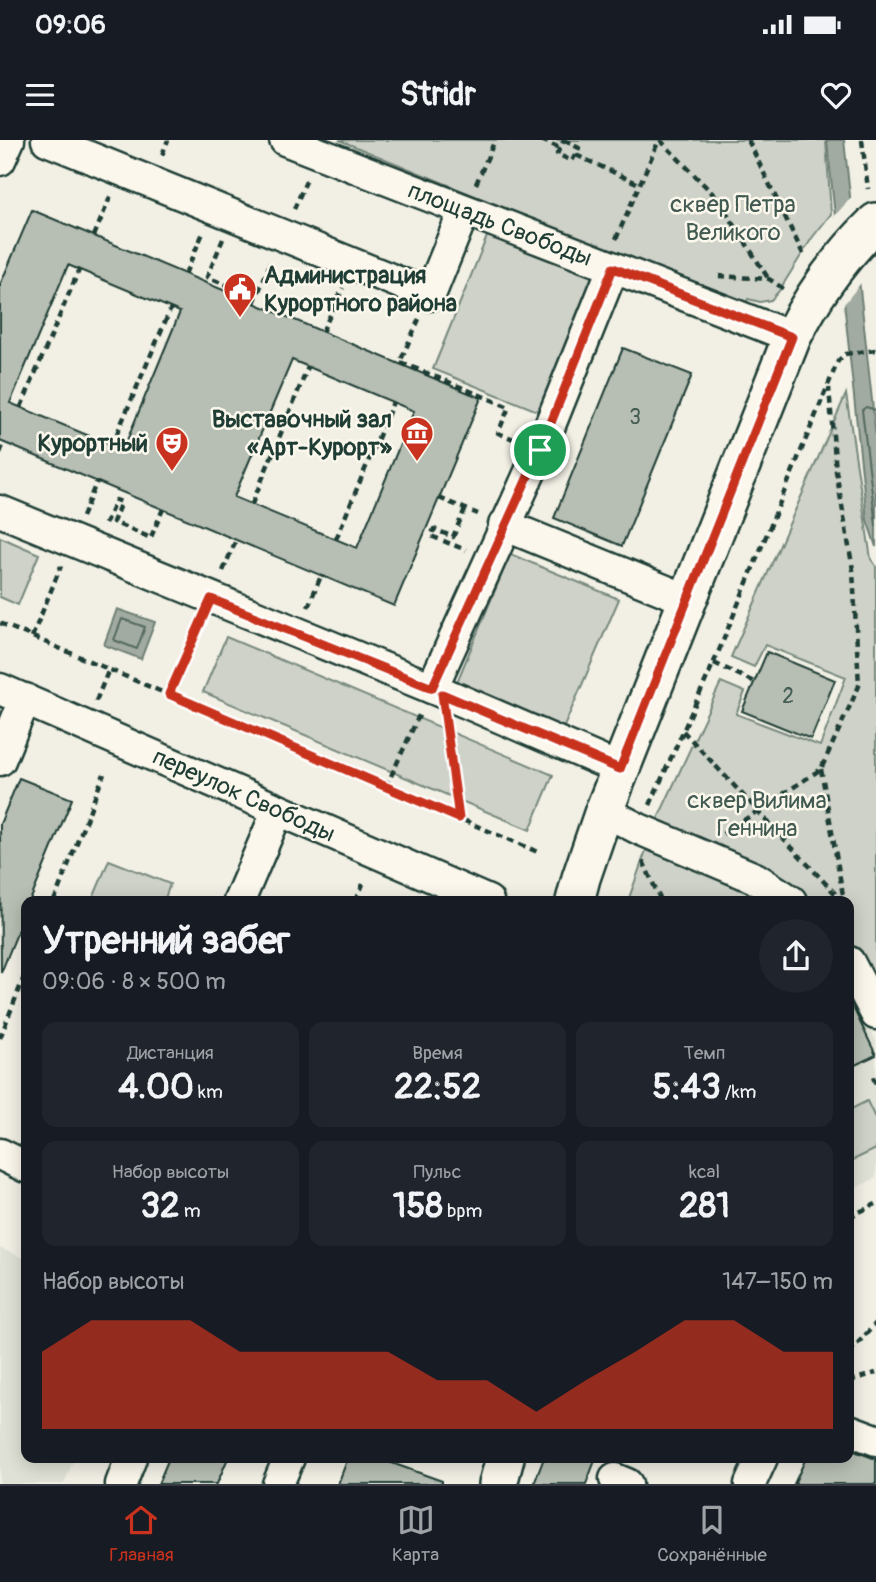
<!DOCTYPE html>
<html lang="ru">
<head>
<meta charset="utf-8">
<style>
  body { margin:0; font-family:Pangolin,sans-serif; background:#20242c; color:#f1f3f6; height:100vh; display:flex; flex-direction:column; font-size:26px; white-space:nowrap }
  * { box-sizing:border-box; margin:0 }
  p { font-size:23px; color:#9ea1a6 }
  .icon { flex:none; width:38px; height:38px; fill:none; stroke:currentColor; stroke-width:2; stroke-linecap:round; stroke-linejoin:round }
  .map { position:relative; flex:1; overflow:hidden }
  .panel { position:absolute; left:21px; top:756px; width:833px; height:567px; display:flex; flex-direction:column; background:#171b24; border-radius:14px; box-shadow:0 4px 18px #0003 }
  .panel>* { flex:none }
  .pin { position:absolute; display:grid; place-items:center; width:60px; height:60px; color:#fff; margin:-30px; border:4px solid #fff; border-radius:50%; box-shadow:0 2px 7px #0007 }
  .round { display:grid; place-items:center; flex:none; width:74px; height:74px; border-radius:37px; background:#20242c }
  .head { display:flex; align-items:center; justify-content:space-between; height:119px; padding:0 21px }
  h1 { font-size:38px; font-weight:800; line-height:52px }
  .metrics { display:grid; grid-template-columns:repeat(3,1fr); gap:10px; height:119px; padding:7px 21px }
  .metrics div { display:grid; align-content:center; border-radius:14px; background:#20242c; text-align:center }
  .metrics b { font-size:35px; font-weight:800 }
  .metrics small { font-size:19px; font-weight:400 }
  .metrics p { font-size:19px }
  .chart { height:196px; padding:14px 21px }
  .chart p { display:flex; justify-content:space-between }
  .chart svg { width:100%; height:126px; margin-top:7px; fill:#c8321e; opacity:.7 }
  .status { display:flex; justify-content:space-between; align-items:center; height:49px; padding:0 35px; background:#171b24; direction:ltr }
  .status svg { height:19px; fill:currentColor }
  header { display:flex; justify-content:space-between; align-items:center; height:91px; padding:0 21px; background:#171b24; font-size:32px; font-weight:800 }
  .tabs { display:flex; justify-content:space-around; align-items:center; height:98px; border-top:2px solid #363941; background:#171b24; font-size:19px; color:#9ea1a6 }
  .tabs a { display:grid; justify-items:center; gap:4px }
  .tabs .active { color:#c8321e }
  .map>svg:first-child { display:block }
</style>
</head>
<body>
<div class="status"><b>09:06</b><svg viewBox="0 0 49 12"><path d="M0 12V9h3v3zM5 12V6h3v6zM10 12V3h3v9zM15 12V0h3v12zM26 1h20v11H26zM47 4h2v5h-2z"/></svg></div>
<header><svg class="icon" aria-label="menu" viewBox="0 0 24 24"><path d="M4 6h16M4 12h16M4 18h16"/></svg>Stridr<svg class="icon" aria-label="heart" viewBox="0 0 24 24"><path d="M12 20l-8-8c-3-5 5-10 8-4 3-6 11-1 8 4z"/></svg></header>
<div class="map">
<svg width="876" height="1344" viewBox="0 0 876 1344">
  <rect width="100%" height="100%" fill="#f2f0e5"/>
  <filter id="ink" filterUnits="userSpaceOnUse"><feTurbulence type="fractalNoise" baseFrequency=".0143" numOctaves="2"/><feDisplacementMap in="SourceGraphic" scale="14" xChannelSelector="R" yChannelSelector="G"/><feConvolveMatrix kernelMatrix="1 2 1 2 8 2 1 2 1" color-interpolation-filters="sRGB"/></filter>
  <g filter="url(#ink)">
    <g fill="#e0e1d6">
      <polygon points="852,848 876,901 876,1038 849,1051 849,850"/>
      <polygon points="0,1108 26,1119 26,1318 74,1318 64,1344 0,1344"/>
    </g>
    <g fill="#cfd2c8" stroke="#77887e" stroke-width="2">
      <polygon points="339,0 826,0 831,74 812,98 779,151 771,160 760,162 748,159 745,167"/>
      <polygon points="490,89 602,135 545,274 433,229"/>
      <polygon points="846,254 871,419 876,426 876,832 849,845 849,761 628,761 655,685 721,542 745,552 736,574 820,606 846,537 765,505 754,527 731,517"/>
      <polygon points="0,397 39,414 18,465 0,457"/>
      <polygon points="510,414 619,459 563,589 457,542"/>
      <polygon points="226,497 553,635 530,690 203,552"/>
      <polygon points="109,720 170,744 164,761 92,761"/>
      <polygon points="867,961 876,980 876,1009 849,1022 849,970"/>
    </g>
    <g fill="#a2aba1" stroke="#6e7f75" stroke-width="2">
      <polygon points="827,0 844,0 876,298 876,407 867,380"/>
      <polygon points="117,469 155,482 141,519 104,505"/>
    </g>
    <polygon fill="#f2f0e5" points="854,54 864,139 841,168 832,79"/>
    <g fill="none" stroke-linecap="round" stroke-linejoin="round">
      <g stroke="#536960" stroke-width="2">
        <polyline points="876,270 866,267 862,270 876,386"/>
        <polygon points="122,479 145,487 137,509 114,500"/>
      </g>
    </g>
    <g fill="#b7beb3" stroke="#1f3d34" stroke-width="2" fill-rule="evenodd">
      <path d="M32,70L481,258L394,466L0,301V145ZM68,125L180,172L123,310L10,263ZM292,220L414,271L357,408L234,357Z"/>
      <polygon points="623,208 692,235 622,406 554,378"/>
      <polygon points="767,512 835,540 811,599 742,571"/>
      <polygon points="19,638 72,659 30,761 26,761 26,771 1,833 0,684"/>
      <polygon points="849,859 876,915 849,928"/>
      <polygon points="849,1309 876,1319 876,1344 794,1344 806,1318 849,1318"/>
      <polygon points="169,1318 228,1318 217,1344 158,1344"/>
      <polygon points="348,1318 378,1318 442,1341 442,1344 338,1344"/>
      <polygon points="544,1318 596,1318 586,1344 534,1344"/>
    </g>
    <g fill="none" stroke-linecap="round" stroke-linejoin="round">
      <defs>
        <g id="minor">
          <polyline points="47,0 430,155 464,71"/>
          <polyline points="285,0 792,197"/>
          <polyline points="0,20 9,0"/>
          <polyline points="0,371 432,548 540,310 613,128"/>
          <polyline points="504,385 688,460"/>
          <polyline points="432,548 620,629"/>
          <polyline points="0,549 488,761"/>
          <polyline points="0,620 25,559"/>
          <polyline points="604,671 639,689 755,738 791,761"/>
          <polyline points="239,761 278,670"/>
          <polyline points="849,822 876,874"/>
          <polyline points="0,1014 26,1027"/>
          <polyline points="849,1290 876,1300"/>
          <polyline points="615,1339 627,1344"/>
          <polyline points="121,1344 131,1318"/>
          <polyline points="278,1344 289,1318"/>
          <polyline points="750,1344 762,1318"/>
        </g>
        <g id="major">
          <path d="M575,761L581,738L604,671L792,197C813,155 842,115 876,82"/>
          <polyline points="498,1344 505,1318"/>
        </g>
      </defs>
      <use href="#minor" stroke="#1f3d34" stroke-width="35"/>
      <use href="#major" stroke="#1f3d34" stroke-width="42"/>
      <g stroke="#1f3d34" stroke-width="4.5" stroke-dasharray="7 5" stroke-linecap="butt">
        <polyline points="541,0 560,8"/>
        <polygon points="564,0 579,8 572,21 557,14"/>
        <polyline points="660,0 718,59 768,138"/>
        <polyline points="748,0 804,116"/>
        <polyline points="862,0 868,49"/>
        <polyline points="162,15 168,0"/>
        <polyline points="576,15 639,44"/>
        <polyline points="476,44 495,0"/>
        <polyline points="294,69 307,39"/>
        <polyline points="94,96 111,55"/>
        <polyline points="223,99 207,137 256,158"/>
        <polyline points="616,99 659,0"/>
        <polyline points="185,134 203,93"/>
        <polyline points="719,136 769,139 784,149"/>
        <polyline points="254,163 272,119"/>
        <polyline points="419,179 400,222 509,267 498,293 516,300"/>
        <polyline points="322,192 343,148"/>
        <polyline points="21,267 79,130"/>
        <polyline points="112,305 171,168"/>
        <polyline points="0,313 4,303"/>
        <polyline points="439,358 478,374"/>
        <polyline points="252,364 308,227"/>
        <polyline points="465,369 453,397 434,389 431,396 466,410"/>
        <polyline points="82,377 97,341"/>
        <polyline points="105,384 116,360 121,362 113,382 151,398"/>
        <polyline points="151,397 163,369"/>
        <polyline points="336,399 393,262"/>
        <polyline points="223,431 236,400"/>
        <polyline points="308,467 321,436"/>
        <polyline points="0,483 538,712"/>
        <polyline points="32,497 61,426"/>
        <polyline points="714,523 754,542"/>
        <polyline points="169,554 200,484"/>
        <polyline points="96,561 109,529"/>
        <polyline points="447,585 459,677"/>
        <polyline points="683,591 842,761"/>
        <polyline points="821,629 844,761"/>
        <polyline points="386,647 421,571"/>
        <polyline points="650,665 718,513 838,221 845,214 876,210"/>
        <polyline points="723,694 821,629 859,546 853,430 836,331 829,248"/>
        <polyline points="643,721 661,761"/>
        <polyline points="54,761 104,634"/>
        <polyline points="356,761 363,744"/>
        <polyline points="0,898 26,832"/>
        <polyline points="873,937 876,944"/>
        <polyline points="849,1077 876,1064"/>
        <polyline points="849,1213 876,1183"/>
        <polyline points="849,1241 876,1233"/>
      </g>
      <use href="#minor" stroke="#fbf7ec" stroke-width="30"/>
      <use href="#major" stroke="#fbf7ec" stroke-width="37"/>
    </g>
  </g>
  <g fill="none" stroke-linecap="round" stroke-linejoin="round" filter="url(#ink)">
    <defs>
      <polygon id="route" points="613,128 792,197 620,629 442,554 459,678 169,554 211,459 432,548 540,310"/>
    </defs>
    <use href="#route" stroke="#fff" stroke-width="14"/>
    <use href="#route" stroke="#c8321e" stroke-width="9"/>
  </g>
  <defs>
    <symbol id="civic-pin" viewBox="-11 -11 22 30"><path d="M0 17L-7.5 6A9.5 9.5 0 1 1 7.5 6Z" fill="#c8321e" stroke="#fbf7ec"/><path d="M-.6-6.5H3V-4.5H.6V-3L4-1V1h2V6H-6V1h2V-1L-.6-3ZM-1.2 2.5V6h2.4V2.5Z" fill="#fff"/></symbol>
    <symbol id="museum-pin" viewBox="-11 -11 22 30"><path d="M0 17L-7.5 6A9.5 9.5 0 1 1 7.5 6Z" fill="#c8321e" stroke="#fbf7ec"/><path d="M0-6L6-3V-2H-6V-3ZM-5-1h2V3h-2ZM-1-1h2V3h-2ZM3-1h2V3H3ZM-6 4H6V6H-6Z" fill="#fff"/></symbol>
    <symbol id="theatre-pin" viewBox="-11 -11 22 30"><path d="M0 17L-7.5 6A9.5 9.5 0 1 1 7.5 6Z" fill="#c8321e" stroke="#fbf7ec"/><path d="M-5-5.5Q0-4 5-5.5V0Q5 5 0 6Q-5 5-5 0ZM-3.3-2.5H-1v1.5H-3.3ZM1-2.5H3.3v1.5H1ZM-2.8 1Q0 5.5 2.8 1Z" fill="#fff"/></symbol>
  </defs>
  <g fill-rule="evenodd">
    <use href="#civic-pin" x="221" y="130" width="38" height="52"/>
    <use href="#museum-pin" x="398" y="274" width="38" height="52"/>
    <use href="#theatre-pin" x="153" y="284" width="38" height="52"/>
  </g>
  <g text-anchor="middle" stroke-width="5" stroke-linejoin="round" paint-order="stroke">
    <g font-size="21" fill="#455d54">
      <text x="635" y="284">3</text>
      <text x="788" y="563">2</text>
    </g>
    <g font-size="24" fill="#425b52" stroke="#fbf7ec">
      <text x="733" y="72">сквер Петра<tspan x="733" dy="28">Великого</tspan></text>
      <text x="757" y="668">сквер Вилима<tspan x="757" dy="28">Геннина</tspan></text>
    </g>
    <g font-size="24" fill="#1f3d34" stroke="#fbf7ec">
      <text transform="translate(500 84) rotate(21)" y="8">площадь Свободы</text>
      <text transform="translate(244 655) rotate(24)" y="8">переулок Свободы</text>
    </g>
    <g font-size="24" font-weight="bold" fill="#1f3d34" stroke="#fbf7ec" text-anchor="end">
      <text x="264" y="143" text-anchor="start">Администрация<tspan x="264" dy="28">Курортного района</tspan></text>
      <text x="392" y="287">Выставочный зал<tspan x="392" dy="28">«Арт-Курорт»</tspan></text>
      <text x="148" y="311">Курортный</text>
    </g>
  </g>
</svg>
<div class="pin" style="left:540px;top:310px;background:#1e9e55"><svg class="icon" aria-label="arrive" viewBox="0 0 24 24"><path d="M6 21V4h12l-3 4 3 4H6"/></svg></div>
<section class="panel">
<div class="head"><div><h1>Утренний забег</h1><p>09:06 · 8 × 500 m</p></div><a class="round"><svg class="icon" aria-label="share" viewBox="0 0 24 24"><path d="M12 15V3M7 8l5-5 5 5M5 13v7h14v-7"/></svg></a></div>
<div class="metrics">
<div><p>Дистанция</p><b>4.00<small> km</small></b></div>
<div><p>Время</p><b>22:52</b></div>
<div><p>Темп</p><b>5:43<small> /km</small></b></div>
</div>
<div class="metrics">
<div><p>Набор высоты</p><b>32<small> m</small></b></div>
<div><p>Пульс</p><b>158<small> bpm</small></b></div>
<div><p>kcal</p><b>281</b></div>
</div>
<div class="chart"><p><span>Набор высоты</span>147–150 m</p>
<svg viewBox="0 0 160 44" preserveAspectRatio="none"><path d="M0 44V17L10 6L20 6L30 6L40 17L50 17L60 17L70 17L80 27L90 27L100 38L110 27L120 17L130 6L140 6L150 17L160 17V44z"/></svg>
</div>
</section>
</div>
<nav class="tabs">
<a class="active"><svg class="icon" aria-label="home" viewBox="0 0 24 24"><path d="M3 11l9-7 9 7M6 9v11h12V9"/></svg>Главная</a>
<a><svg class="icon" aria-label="map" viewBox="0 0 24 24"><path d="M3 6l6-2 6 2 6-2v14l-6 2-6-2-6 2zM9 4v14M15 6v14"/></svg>Карта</a>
<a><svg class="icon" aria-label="saved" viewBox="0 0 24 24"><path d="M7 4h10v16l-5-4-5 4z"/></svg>Сохранённые</a>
</nav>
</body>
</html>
